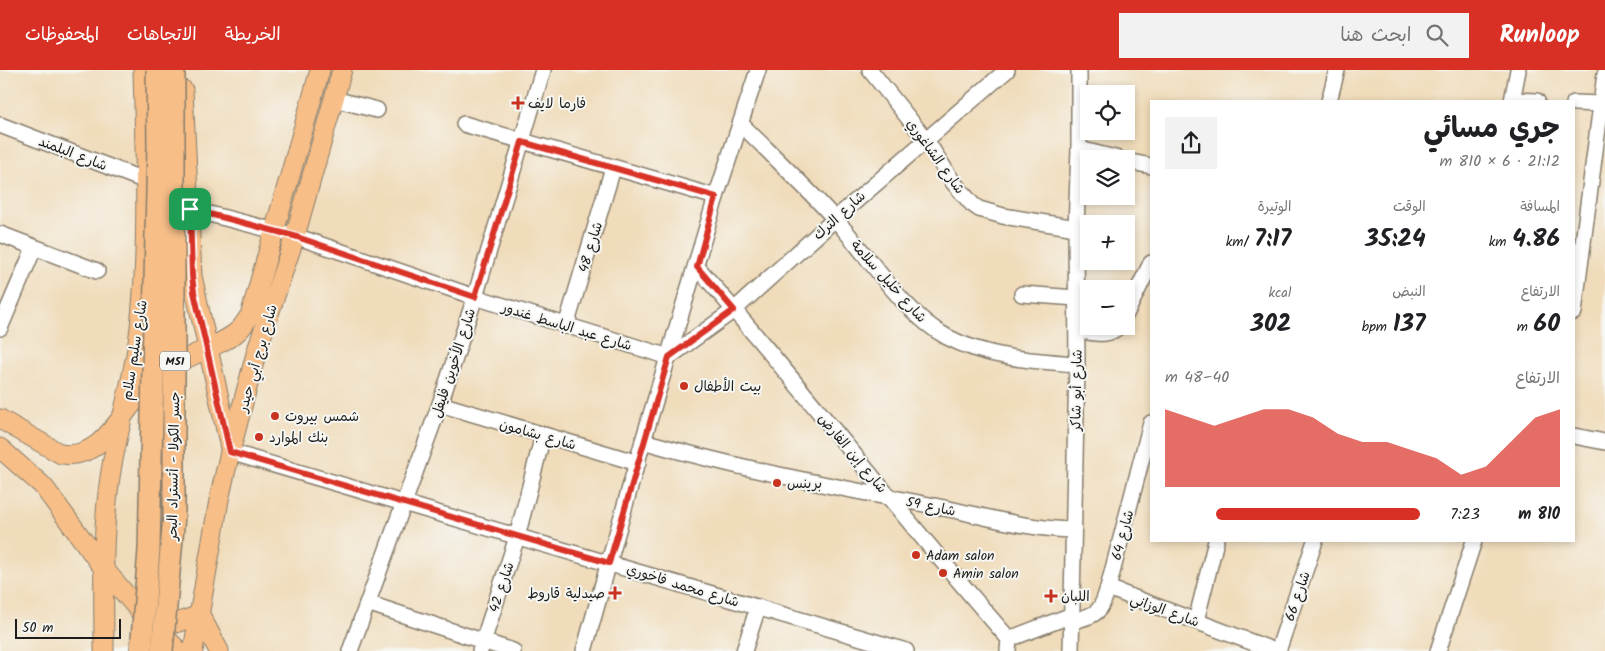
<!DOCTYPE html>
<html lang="ar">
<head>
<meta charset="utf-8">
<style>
  body { margin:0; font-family:Kalam,"Playpen Sans Arabic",sans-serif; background:#f2f2f2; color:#202124; direction:rtl; height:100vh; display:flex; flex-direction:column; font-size:19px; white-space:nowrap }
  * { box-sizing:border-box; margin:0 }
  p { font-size:16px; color:#757577 }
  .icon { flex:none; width:28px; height:28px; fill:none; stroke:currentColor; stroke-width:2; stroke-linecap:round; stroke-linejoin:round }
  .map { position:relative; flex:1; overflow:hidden; direction:ltr }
  .sheet { position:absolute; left:1150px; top:30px; width:425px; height:442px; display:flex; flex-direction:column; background:#fff; border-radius:0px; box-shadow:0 2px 8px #0003; direction:rtl }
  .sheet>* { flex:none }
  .fabs { position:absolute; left:1080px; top:15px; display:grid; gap:10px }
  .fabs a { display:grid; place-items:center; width:55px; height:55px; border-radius:0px; background:#fff; box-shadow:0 2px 8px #0003; font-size:25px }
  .scale { position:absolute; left:15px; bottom:12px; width:106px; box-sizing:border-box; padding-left:5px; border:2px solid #1c1c1c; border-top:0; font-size:14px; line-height:18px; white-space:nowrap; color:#1c1c1c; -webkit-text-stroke:4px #f6f6f2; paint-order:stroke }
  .pin { position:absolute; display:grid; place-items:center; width:42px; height:42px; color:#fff; margin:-21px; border-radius:10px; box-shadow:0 2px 8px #0006 }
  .round { display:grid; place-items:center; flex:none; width:52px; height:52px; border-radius:0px; background:#f2f2f2 }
  .head { display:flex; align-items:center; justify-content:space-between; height:85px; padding:0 15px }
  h1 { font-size:28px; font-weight:700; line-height:38px }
  .figures { display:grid; grid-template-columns:repeat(3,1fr); gap:8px; height:85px; padding:5px 15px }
  .figures div { display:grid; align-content:center }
  .figures b { font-size:25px; font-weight:700 }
  .figures small { font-size:14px; font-weight:400 }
  .figures p { font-size:14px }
  .chart { height:140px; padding:10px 15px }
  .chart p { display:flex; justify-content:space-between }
  .chart svg { width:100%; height:90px; margin-top:5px; fill:#d93025; opacity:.7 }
  ul { padding:0 15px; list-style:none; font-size:16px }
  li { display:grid; grid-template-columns:80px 60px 1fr; align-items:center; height:38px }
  li i { height:12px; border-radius:6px; background:#d93025 }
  header { display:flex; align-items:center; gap:30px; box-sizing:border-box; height:70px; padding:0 25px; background:#d93025; color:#fff }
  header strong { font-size:24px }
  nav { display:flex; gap:28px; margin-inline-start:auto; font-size:18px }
  .search { width:350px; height:45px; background:#f2f2f2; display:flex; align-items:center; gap:12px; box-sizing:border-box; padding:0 18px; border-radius:0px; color:#757577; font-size:19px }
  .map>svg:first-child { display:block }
</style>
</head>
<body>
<header>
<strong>Runloop</strong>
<div class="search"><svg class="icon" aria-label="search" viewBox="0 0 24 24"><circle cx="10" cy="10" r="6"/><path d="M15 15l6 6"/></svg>ابحث هنا</div>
<nav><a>الخريطة</a><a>الاتجاهات</a><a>المحفوظات</a></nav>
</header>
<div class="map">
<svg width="1605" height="581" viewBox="0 0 1605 581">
  <rect width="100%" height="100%" fill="#f6f6f2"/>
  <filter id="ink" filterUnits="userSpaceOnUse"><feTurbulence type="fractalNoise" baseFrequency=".02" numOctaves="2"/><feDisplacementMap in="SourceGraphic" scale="10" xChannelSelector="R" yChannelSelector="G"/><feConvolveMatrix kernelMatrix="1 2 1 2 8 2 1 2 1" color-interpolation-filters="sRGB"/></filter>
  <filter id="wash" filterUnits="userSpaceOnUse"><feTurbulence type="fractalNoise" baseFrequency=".0096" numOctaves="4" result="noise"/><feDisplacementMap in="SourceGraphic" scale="20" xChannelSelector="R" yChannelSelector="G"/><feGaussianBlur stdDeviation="1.12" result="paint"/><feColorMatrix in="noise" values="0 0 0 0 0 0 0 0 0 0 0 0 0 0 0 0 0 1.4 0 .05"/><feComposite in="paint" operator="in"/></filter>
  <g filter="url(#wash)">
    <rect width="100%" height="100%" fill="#f0dcba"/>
  </g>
  <g filter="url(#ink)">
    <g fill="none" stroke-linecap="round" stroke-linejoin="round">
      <defs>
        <g id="minor">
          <polyline points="870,0 926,70 953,112 972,134 979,139 1003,146 1076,158"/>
          <polyline points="334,29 377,40"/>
          <polyline points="1512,30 1537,31"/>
          <polyline points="1329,31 1337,0"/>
          <polyline points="1512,31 1518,0"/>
          <polyline points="1574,33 1601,34"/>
          <polyline points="464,54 716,127"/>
          <path d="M741,54C772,85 805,116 835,149C868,185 904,244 947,267C987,288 1033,291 1077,294"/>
          <polyline points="0,55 146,111"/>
          <polyline points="1079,79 1119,89"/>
          <polyline points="1126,91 1151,96"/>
          <polyline points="190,139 295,166 475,227 669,287 734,240 835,149 1007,0"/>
          <polyline points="0,164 97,201"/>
          <path d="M697,197C804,319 902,448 1009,569L1008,581"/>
          <polyline points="1022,224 1076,228"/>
          <polyline points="1574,242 1605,4"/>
          <polyline points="1126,244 1151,193"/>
          <polyline points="566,256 613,98"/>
          <polyline points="0,258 34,178"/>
          <path d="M1077,260C1092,262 1108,268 1119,256"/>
          <polyline points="440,334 638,393"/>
          <polyline points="1574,366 1605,372"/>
          <path d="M643,371C736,398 830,416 924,434C974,443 1022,459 1073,460"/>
          <polyline points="230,382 906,581"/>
          <polyline points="1108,518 1151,353"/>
          <polyline points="367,533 513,581"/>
          <polyline points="1196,551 1216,471"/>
          <path d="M1071,552C1097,544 1100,545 1108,518L1275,581"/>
          <polyline points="1009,569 1072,545"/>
          <polyline points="350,581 440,334 475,227 543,0"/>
          <polyline points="480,581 517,467 543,365"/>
          <polyline points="584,581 643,371 716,127 758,0"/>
          <polyline points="744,581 758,537"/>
          <polyline points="1071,581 1077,294 1076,158 1079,79 1079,0"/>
          <polyline points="1278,581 1315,471"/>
          <polyline points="1438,581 1474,471"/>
        </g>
        <g id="major">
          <polyline points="183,20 192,206 230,378"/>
          <path d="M0,349L61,384C103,391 121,341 147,317C155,311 163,303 171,297C188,285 225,274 238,261C243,257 246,250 250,246L320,0"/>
          <polyline points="0,378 43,416 104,499 149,552 179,581"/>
          <polyline points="200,545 219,581"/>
          <polyline points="150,552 176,553 200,545"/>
          <path d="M104,581C104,519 101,457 112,395C121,346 137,297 141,247C149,165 145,82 143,0"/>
          <polyline points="193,581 219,430 230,382 257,280 295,166 342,0"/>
        </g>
      </defs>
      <use href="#minor" stroke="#867c6b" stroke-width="18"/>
      <use href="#major" stroke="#867c6b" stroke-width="21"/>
      <use href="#minor" stroke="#fff" stroke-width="15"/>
      <use href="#major" stroke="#f7be87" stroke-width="19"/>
      <defs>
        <g id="highway-bridge">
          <polyline points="141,581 149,480 158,75 157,0"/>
          <polyline points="162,581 174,446 174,0"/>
        </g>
      </defs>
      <use href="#highway-bridge" stroke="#867c6b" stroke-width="24" stroke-linecap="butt"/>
      <use href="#highway-bridge" stroke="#f7be87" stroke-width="21"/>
    </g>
  </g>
  <g fill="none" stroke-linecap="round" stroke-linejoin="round" filter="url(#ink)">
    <defs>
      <polygon id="route" points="522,72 716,127 697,197 734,240 669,287 609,493 230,382 194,222 192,206 190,139 294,166 475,227"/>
    </defs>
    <use href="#route" stroke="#fff" stroke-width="10"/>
    <use href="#route" stroke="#d93025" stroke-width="6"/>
  </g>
  <g fill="#c8321e" stroke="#f6f6f2" stroke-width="2">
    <path d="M515.5 25.5h5v5h5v5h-5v5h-5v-5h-5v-5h5z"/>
    <circle cx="684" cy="316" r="5"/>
    <circle cx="275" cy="346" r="5"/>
    <circle cx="259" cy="367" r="5"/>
    <circle cx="777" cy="413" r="5"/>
    <circle cx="916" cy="485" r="5"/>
    <circle cx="943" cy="503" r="5"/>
    <path d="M612.5 515.5h5v5h5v5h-5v5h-5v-5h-5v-5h5z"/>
    <path d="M1048.5 518.5h5v5h5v5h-5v5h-5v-5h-5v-5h5z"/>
  </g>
  <g text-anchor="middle" stroke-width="4" stroke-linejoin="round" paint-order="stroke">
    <rect fill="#f6f6f2" stroke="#5d5d5c" stroke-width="1" x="160" y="281.5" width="30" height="19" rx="4"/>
    <g font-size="12" font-weight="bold" fill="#1c1c1c">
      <text x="175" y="295">M51</text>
    </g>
    <g font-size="14" fill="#1c1c1c" stroke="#f6f6f2" text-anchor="start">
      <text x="528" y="38">فارما لايف</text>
      <text x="694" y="321">بيت الأطفال</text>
      <text x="285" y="351">شمس بيروت</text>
      <text x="269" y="372">بنك الموارد</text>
      <text x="787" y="418">برينس</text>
      <text x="926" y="490">Adam salon</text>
      <text x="953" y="508">Amin salon</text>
      <text x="605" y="528" text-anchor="end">صيدلية قاروط</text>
      <text x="1061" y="531">اللبان</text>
    </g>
    <g font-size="14" fill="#1c1c1c" stroke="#f6f6f2">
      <text transform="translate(73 83) rotate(21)" y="5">شارع البلمند</text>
      <text transform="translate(936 86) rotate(54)" y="5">شارع الشاغوري</text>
      <text transform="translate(839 145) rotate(-42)" y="5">شارع الترك</text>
      <text transform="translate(590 177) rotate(-73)" y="5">شارع 48</text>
      <text transform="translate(889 211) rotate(48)" y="5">شارع خليل سلامة</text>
      <text transform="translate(567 256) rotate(17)" y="5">شارع عبد الباسط غندور</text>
      <text transform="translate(134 280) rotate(-81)" y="5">شارع سليم سلام</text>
      <text transform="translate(257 288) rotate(-74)" y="5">شارع برج أبي حيدر</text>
      <text transform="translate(453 293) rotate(-72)" y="5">شارع الأخوين فليفل</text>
      <text transform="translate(1076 320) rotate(-89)" y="5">شارع أبو شاكر</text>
      <text transform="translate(538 364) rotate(16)" y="5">شارع بشامون</text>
      <text transform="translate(853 383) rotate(50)" y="5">شارع إبن الفارض</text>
      <text transform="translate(173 396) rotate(-89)" y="5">جسر الكولا - أتستراد البحر</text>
      <text transform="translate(931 436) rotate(11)" y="5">شارع 59</text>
      <text transform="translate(1122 465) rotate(-75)" y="5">شارع 64</text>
      <text transform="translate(683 515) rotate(17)" y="5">شارع محمد فاخوري</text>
      <text transform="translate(501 517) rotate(-72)" y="5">شارع 42</text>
      <text transform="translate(1297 526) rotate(-71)" y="5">شارع 66</text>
      <text transform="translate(1165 540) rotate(20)" y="5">شارع الوزاني</text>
    </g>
  </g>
</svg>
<div class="fabs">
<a><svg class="icon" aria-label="locate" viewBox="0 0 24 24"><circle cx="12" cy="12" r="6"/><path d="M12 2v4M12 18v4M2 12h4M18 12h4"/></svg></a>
<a><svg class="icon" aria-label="layers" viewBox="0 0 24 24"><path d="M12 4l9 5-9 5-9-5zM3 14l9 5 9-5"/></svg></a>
<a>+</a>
<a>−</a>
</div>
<div class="scale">50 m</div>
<div class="pin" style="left:190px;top:139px;background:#1e9e55"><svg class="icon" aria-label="arrive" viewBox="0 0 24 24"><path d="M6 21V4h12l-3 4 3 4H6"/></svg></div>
<section class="sheet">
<div class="head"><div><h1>جري مسائي</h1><p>21:12 · 6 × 810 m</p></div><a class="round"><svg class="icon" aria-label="share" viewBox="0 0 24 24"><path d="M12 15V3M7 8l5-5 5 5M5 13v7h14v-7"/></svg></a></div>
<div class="figures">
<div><p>المسافة</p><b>4.86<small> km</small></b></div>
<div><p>الوقت</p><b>35:24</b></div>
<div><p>الوتيرة</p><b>7:17<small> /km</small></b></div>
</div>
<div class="figures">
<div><p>الارتفاع</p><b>60<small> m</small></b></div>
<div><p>النبض</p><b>137<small> bpm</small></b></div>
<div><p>kcal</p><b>302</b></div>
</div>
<div class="chart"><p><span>الارتفاع</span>40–48 m</p>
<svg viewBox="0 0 160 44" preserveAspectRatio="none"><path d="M0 44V6L10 10L20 14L30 10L40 6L50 6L60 10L70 18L80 22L90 22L100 26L110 30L120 38L130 34L140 22L150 10L160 6V44z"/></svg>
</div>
<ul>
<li><b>810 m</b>7:23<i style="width:80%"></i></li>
</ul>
</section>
</div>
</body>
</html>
